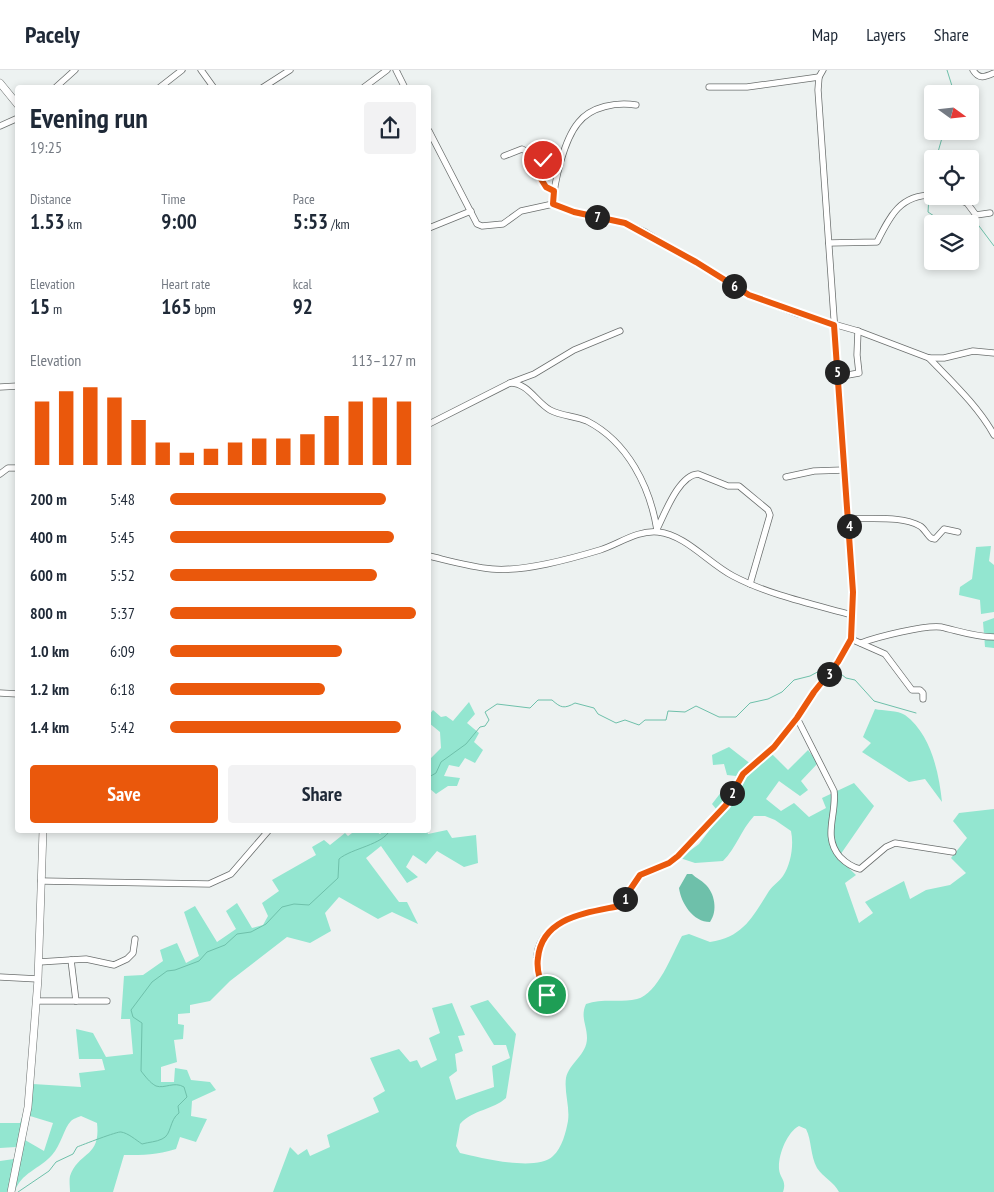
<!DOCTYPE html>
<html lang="en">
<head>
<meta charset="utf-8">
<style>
  body { margin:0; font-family:"PT Sans Narrow",sans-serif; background:#f2f2f3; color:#1f2937; height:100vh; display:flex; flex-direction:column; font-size:19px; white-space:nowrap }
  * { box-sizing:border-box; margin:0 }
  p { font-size:16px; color:#747a83 }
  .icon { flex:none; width:28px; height:28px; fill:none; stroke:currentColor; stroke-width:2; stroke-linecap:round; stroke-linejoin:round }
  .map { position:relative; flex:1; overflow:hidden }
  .panel { position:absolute; left:15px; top:15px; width:416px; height:748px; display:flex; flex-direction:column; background:#fff; border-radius:5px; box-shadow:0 2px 8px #0003 }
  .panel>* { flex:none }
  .needle { width:32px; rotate:105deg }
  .fabs { position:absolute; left:924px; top:15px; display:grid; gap:10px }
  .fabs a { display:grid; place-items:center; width:55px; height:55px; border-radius:5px; background:#fff; box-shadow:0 2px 8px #0003; font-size:25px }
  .pin { position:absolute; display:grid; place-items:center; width:42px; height:42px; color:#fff; margin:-21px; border:2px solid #fff; border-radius:50%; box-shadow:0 1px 5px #0007 }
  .km { position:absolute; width:25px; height:25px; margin:-12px; border-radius:50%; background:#222; color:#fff; font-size:14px; line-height:25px; text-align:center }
  .round { display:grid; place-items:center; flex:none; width:52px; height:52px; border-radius:5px; background:#f2f2f3 }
  .headline { display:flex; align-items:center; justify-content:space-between; height:85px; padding:0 15px }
  h1 { font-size:28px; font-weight:600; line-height:38px }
  .metrics { display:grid; grid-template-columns:repeat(3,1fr); gap:8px; height:85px; padding:5px 15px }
  .metrics div { display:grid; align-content:center }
  .metrics b { font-size:21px; font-weight:600 }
  .metrics small { font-size:14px; font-weight:400 }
  .metrics p { font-size:14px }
  .chart { height:140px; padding:10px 15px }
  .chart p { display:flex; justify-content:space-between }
  .chart svg { width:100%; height:90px; margin-top:5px; stroke:#ea580c; stroke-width:6 }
  .button { display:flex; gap:10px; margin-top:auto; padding:10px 15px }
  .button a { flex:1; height:58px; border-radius:5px; background:#ea580c; color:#fff; font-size:20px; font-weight:600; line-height:58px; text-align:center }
  .button a+a { background:#f2f2f3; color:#1f2937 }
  ul { padding:0 15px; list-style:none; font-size:16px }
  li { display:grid; grid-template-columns:80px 60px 1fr; align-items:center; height:38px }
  li i { height:12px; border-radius:6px; background:#ea580c }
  header { display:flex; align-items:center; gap:30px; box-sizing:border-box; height:70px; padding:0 25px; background:#fff; border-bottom:1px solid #e0e1e3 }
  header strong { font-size:24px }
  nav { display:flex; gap:28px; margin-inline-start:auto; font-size:18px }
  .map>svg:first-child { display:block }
</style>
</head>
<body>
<header>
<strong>Pacely</strong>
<nav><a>Map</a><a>Layers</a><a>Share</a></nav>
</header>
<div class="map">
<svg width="994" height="1122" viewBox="0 0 994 1122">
  <rect width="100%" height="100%" fill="#edf2f1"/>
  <g fill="#93e6d0" fill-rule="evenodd">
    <polygon points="991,476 989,491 994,495 994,542 981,544 980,530 959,525 960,517 972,509 976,477"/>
    <polygon points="994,548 994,578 985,577 983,552"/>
    <polygon points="469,632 475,644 467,653 479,663 474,672 483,680 475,693 465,688 459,697 449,695 444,706 460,708 457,716 448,716 436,724 429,718 429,686 431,688 441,678 440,662 429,653 429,645 433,640 441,647 446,646 453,651"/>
    <path d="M875,639C883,641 898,640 905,645C931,664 939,703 942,732L925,709L909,712L862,682L871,673L863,667Z"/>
    <path d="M729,677L756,698L769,681L788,700L808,680L818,693L801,711L808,720L800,726L779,711L766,729L781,741L794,733L809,747L826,738L822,728L854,713L874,736L838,788L856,805L845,813L859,853L873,843L865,832L904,811L910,829L926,820L950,815L966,803L951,788L967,768L953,751L959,743L994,739V1122H839C834,1112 823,1107 817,1098C810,1085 812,1071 806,1059L799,1056C787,1062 778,1085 779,1099C780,1109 787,1110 783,1122H273L290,1077L298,1085L307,1079L310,1086L330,1077L327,1065L379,1042L373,1028L385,1021L370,988L399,979L410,992L417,990L421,998L437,990L429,968L440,963L432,938L452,933L465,965L458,966L463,981L455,984L457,1001L449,1007L456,1030L494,1017L492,996L510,988L506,975H494L470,936L488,930L516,964L506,1028C493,1040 474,1039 460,1054L456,1076L460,1083C481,1088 537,1102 553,1086C562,1078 566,1062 568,1051C570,1037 564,1022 566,1008C569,993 587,985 587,968C587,955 580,947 586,934C602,928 620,933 637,929C658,924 672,884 682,866L689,864L710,872C744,867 753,846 769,821C773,815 779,812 783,806C791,794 794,775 791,761L775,750L765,746H754C741,760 736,778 723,791L695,793L680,788L699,774L721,745L712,734L722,721H730L736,706L727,705L724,694L713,695L712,685Z"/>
    <path d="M356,760H374L380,764L385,760H427L428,764L447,760L452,768L476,765L478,793L464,797L437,781L426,794L413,785L406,797L418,807L407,813L381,776L366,788L399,832H407L418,854L392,842L378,849L339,827L325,843L331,861L310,873L287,867L230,911L210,931L190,935V943L178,944V954L184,955L183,969L174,970L177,992L161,997V1012H174L175,998L187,1000L191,1010L210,1012L216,1020L192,1031L191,1046L207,1049L196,1072L180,1067L176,1079C156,1085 145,1085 124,1085L113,1122H70C70,1117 69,1111 70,1106C79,1081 101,1088 97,1053L81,1046C78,1047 73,1049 71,1051C64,1058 61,1075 52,1085C40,1099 20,1103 15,1122H0V1091L14,1089L16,1077L0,1078V1053H20L33,1014L81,1017L79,1003L105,1000L102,989H79L76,959L93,963L106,987L133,984L130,949H121L124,906L143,905L163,891L160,880L177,873L186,893L199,886L184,842L195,836L217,872L236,859L226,841L237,833L252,858L263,855L268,846L262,833L279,821L272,810L316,785L312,777L324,770L330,775L345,763L348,766ZM30,1046L53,1053L44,1081L25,1070Z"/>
  </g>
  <path fill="#6ec0aa" d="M687,804H692C696,808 701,810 705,814C715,823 718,841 710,852C693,852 681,833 679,818Z"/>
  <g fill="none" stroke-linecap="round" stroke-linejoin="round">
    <g stroke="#6ec0aa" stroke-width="1">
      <polyline points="947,0 952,16 951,24"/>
      <polyline points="936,89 944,61"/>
      <polyline points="930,123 932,116"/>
      <polyline points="929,127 928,142 946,154"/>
      <polyline points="952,154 959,147 976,152 994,176"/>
      <polyline points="837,601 846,608 855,610 874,631 916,643"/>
      <path d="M429,707L436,703L441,692L466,674L480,657L485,656L489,650L485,642L497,634L530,638L538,630H552C561,638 564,639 575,633L594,638L598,644L616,653L625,650L639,655L645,650H666L668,641L685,642L696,636L719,647H736L750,633L768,629L782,622L794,610L810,606L825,598H831"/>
      <path d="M18,1122L49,1101L56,1092L73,1084L77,1077C82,1075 118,1061 121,1062C128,1063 136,1070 142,1074C149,1072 156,1072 162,1069C172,1065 169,1050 179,1043L178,1036L187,1027L184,1017C174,1011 165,1019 156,1016C150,1013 145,1006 141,1001L142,953L133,947L131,940L152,912L167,901L175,900L199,891L207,882L225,875L237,864L251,862L266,854L282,837L294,834L309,835L338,808L339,789C352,778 383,775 390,760"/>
    </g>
    <defs>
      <g id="minor">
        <polyline points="201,0 214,18"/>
        <polyline points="396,0 405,18"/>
        <path d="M973,0C979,10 985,7 994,3"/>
        <polyline points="709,17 747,17 819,7"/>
        <polyline points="55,18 75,0"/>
        <polyline points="159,18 182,0"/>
        <polyline points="262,18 290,0"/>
        <polyline points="363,18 387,0"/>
        <polyline points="0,56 18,48"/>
        <polyline points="429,61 477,154 482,156 503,154 521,141 553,134 574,142 625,153 645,162 749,225 798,244 858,261 929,288 944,288 973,281 994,283"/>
        <polyline points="504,86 522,79 545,91 542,111 548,119 553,121"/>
        <polyline points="948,126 967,133 976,145 990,143"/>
        <path d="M553,134C554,112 564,70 578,53C591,36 617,32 636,35"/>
        <polyline points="429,158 471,141"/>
        <path d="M829,173L877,172C890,146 900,125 932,125"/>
        <path d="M929,288C952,312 978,336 994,365"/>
        <polyline points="837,307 859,303 857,285 858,261"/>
        <path d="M510,313C528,313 536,332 550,340C561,346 575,346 587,351C628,372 650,417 657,460"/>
        <polyline points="0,317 18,316"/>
        <polyline points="429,354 510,313 534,304 574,280 620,261"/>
        <polyline points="0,404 8,398 18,398"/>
        <polyline points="786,407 814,401 844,400"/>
        <path d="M848,448C871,450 900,445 920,456C924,458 927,465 931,468L935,469L944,459L958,462"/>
        <path d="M657,459C665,443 679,405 698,404L728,416H739L768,440L770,445L750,514"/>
        <path d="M429,486C450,491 471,497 492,499C524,502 570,489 600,480C619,474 637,460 658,462C686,465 708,493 733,506C769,525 812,534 852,545"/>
        <polyline points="851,569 885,584 912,620 920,620 923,623 923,629"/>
        <path d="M861,573C877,567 924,555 941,557C959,561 975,567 994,567"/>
        <polyline points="0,623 18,624"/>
        <path d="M797,648L834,721C837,745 822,766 840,787C846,793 851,797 860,799L886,777L895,773L953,782"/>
        <polyline points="41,811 209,814 231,804 269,760"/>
        <polyline points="71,890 76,931"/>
        <polyline points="39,892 86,889 114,895 127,889 133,883 135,869"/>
        <polyline points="0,907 38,909"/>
        <polyline points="37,931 107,931"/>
        <path d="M550,932C549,927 545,924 543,918C540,912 538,902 537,896C532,850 586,843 619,836L640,805L669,793L679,786L726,735L743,705L774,677L797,648L814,622L839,592L851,569L853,522L848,448L818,20L819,7L823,0"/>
      </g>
      <g id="major">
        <polyline points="0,13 18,35"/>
        <polyline points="11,1122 28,1037 38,909 43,760"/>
      </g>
    </defs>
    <use href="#minor" stroke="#6b6f6e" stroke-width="7"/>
    <use href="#major" stroke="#6b6f6e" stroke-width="8"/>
    <use href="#minor" stroke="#fff" stroke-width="5.5"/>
    <use href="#major" stroke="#fff" stroke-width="7"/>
  </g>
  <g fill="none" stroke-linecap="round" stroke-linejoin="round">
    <defs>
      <path id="route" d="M543,90L546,92L541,109L546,117L554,121L553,134L574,142L625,153L696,192L749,225L834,255L853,522L851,569L838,592L814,622L797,648L774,677L743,704L726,735L678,786L669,793L640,805L619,836C586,843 542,847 538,888C536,900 541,915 547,925"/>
    </defs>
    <use href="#route" stroke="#fff" stroke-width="10"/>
    <use href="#route" stroke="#ea580c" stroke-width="6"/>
  </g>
</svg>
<div class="fabs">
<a><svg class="needle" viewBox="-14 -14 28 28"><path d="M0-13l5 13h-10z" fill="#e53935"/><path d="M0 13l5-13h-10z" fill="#747a83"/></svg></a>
<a><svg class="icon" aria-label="locate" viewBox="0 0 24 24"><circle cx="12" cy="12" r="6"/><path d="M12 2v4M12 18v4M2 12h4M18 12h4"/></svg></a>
<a><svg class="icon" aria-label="layers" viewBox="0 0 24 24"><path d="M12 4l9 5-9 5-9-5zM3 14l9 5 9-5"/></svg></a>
</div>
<div class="pin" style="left:547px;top:925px;background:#1e9e55"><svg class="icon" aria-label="arrive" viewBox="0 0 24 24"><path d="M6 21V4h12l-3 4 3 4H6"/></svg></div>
<div class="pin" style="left:543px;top:90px;background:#d93025"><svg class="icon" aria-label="check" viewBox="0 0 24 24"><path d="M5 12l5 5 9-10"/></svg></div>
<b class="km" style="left:625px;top:829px">1</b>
<b class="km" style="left:732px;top:723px">2</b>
<b class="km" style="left:829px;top:604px">3</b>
<b class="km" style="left:849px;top:456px">4</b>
<b class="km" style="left:837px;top:302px">5</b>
<b class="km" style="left:734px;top:216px">6</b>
<b class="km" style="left:597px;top:147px">7</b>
<section class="panel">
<div class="headline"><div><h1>Evening run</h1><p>19:25</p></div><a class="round"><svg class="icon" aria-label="share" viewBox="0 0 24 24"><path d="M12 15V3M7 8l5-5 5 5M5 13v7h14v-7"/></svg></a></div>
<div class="metrics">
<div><p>Distance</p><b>1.53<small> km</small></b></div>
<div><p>Time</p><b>9:00</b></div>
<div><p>Pace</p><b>5:53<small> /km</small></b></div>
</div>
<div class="metrics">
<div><p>Elevation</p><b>15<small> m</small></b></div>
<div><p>Heart rate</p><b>165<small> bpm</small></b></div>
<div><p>kcal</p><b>92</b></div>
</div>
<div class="chart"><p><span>Elevation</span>113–127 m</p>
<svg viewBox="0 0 160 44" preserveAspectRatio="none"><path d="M5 44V13M15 44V8M25 44V6M35 44V11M45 44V22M55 44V33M65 44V38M75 44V36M85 44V33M95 44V31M105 44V31M115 44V29M125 44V20M135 44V13M145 44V11M155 44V13"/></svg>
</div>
<ul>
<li><b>200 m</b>5:48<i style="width:88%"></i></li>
<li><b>400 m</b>5:45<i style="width:91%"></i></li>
<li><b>600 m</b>5:52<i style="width:84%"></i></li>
<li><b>800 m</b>5:37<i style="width:100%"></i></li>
<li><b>1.0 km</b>6:09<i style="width:70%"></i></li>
<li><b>1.2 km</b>6:18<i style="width:63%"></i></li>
<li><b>1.4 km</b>5:42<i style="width:94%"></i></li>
</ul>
<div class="button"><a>Save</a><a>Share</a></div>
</section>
</div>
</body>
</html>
